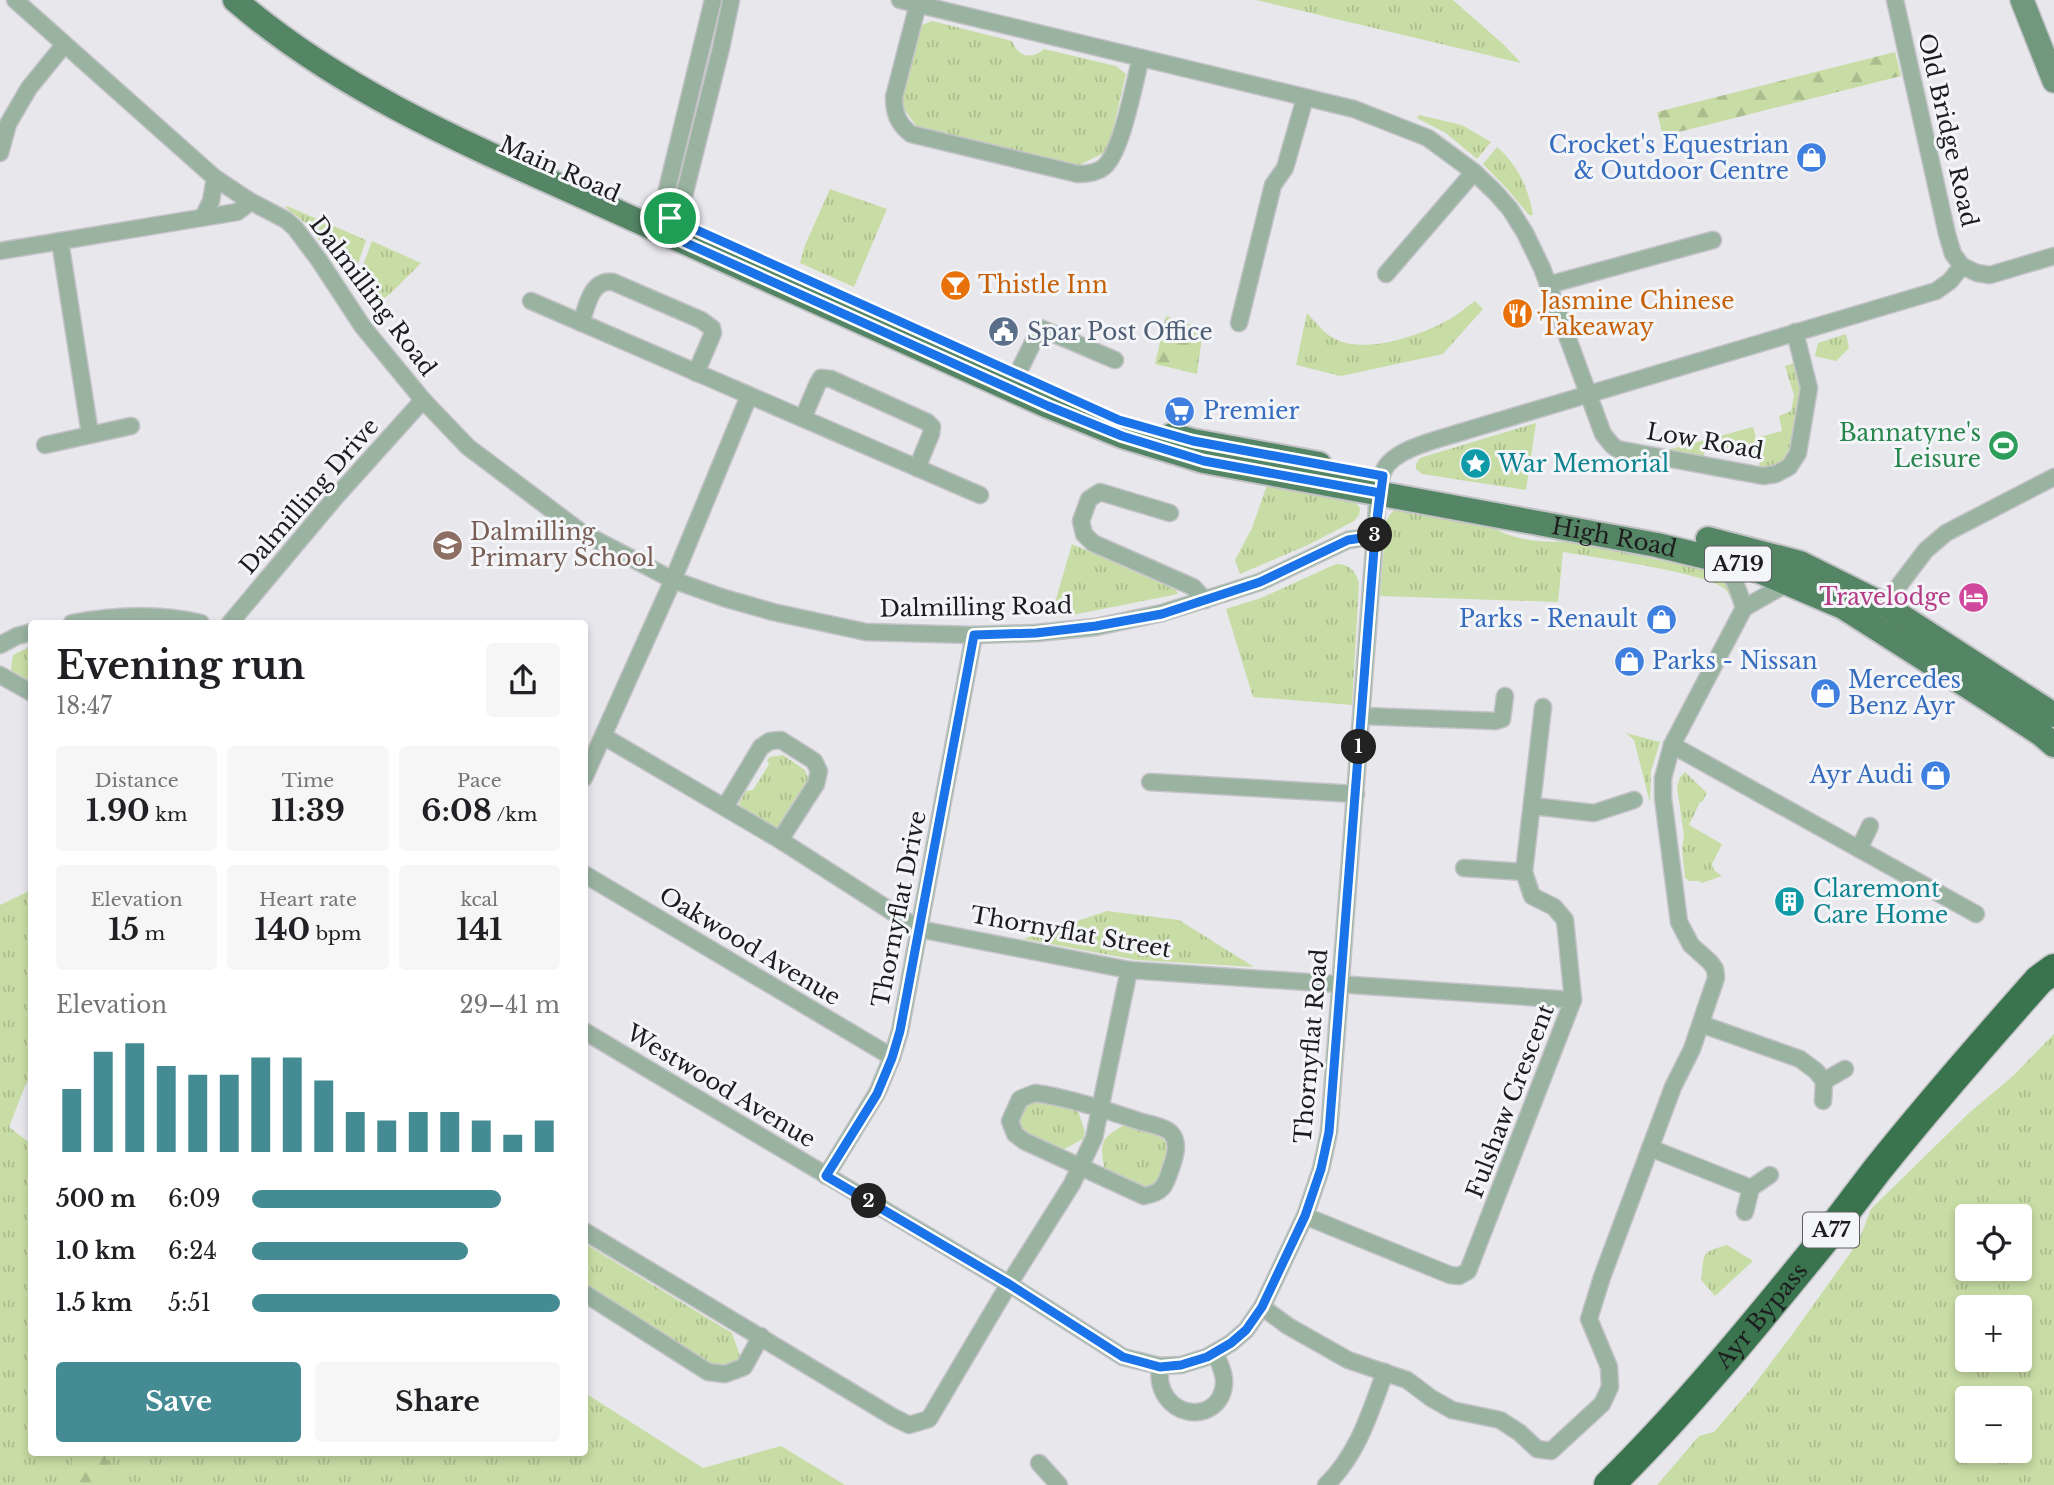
<!DOCTYPE html>
<html lang="en">
<head>
<meta charset="utf-8">
<style>
  body { margin:0; font-family:"Libre Baskerville",serif; background:#f6f6f6; color:#202124; height:100vh; display:flex; flex-direction:column; font-size:26px; white-space:nowrap }
  * { box-sizing:border-box; margin:0 }
  p { font-size:23px; color:#757577 }
  .icon { flex:none; width:38px; height:38px; fill:none; stroke:currentColor; stroke-width:2; stroke-linecap:round; stroke-linejoin:round }
  .map { position:relative; flex:1; overflow:hidden }
  .sheet { position:absolute; left:28px; top:620px; width:560px; height:836px; display:flex; flex-direction:column; background:#fff; border-radius:7px; box-shadow:0 4px 10px #0003 }
  .sheet>* { flex:none }
  .controls { position:absolute; left:1955px; top:1204px; display:grid; gap:14px }
  .controls a { display:grid; place-items:center; width:77px; height:77px; border-radius:7px; background:#fff; box-shadow:0 4px 10px #0003; font-size:35px }
  .pin { position:absolute; display:grid; place-items:center; width:60px; height:60px; color:#fff; margin:-30px; border:4px solid #fff; border-radius:50%; box-shadow:0 2px 7px #0007 }
  .km { position:absolute; width:35px; height:35px; margin:-18px; border-radius:50%; background:#222; color:#fff; font-size:19px; line-height:35px; text-align:center }
  .round { display:grid; place-items:center; flex:none; width:74px; height:74px; border-radius:7px; background:#f6f6f6 }
  .overview { display:flex; align-items:center; justify-content:space-between; height:119px; padding:0 28px }
  h1 { font-size:38px; font-weight:700; line-height:52px }
  .stats { display:grid; grid-template-columns:repeat(3,1fr); gap:10px; height:119px; padding:7px 28px }
  .stats div { display:grid; align-content:center; border-radius:7px; background:#f6f6f6; text-align:center }
  .stats b { font-size:30px; font-weight:700 }
  .stats small { font-size:19px; font-weight:400 }
  .stats p { font-size:19px }
  .chart { height:196px; padding:14px 28px }
  .chart p { display:flex; justify-content:space-between }
  .chart svg { width:100%; height:126px; margin-top:7px; stroke:#458b94; stroke-width:6 }
  .primary-button { display:flex; gap:14px; margin-top:auto; padding:14px 28px }
  .primary-button a { flex:1; height:80px; border-radius:7px; background:#458b94; color:#fff; font-size:28px; font-weight:700; line-height:80px; text-align:center }
  .primary-button a+a { background:#f6f6f6; color:#202124 }
  ul { padding:0 28px; list-style:none; font-size:23px }
  li { display:grid; grid-template-columns:112px 84px 1fr; align-items:center; height:52px }
  li i { height:18px; border-radius:9px; background:#458b94 }
  .map>svg:first-child { display:block }
</style>
</head>
<body>
<div class="map">
<svg width="2054" height="1485" viewBox="0 0 2054 1485">
  <defs>
    <pattern id="grass-tufts" width="24" height="20" patternUnits="userSpaceOnUse" patternTransform="scale(1.75)"><rect width="24" height="20" fill="#c8dda5"/><path d="M3 7l-1-3M5 7V3M7 7l1-3M15 17l-1-3M17 17v-4M19 17l1-3" fill="none" stroke="#abbd8e"/></pattern>
    <pattern id="forest-firs" width="22" height="20" patternUnits="userSpaceOnUse" patternTransform="scale(1.75)"><rect width="22" height="20" fill="#c8dda5"/><path d="M5 1l3.5 6h-7zM16 11l3.5 6h-7z" fill="#abbd8e"/></pattern>
  </defs>
  <rect width="100%" height="100%" fill="#e7e7ec"/>
  <g fill="url(#grass-tufts)" fill-rule="evenodd">
    <polygon points="1256,0 1453,0 1503,44 1521,63"/>
    <path d="M932,21L1012,41C1018,57 1032,60 1044,49L1116,66L1126,74L1108,151L1077,166L919,130L902,106L900,99L920,26Z"/>
    <polygon points="1419,115 1462,125 1491,142 1477,159 1446,133 1417,118"/>
    <path d="M1497,147C1517,164 1529,189 1533,215H1529L1509,191L1483,164Z"/>
    <polygon points="830,189 887,209 854,287 800,263 805,245"/>
    <polygon points="287,206 366,240 356,270 336,265 309,226 285,207"/>
    <polygon points="372,241 421,263 390,294 377,303 360,274"/>
    <path d="M1475,301L1483,309L1443,354L1341,376L1296,365L1307,313C1314,320 1322,331 1330,336C1360,357 1420,336 1448,320C1458,315 1466,307 1475,301Z"/>
    <polygon points="1846,334 1849,348 1836,361 1815,356 1818,343"/>
    <path d="M1797,362L1802,384L1790,453C1783,467 1774,468 1759,469L1760,458L1706,448L1703,457L1664,451L1753,427L1756,438L1782,431L1779,416L1791,411L1794,395L1785,366Z"/>
    <polygon points="1536,423 1526,490 1422,474 1416,469 1416,464 1420,458"/>
    <polygon points="1268,482 1354,501 1360,508 1359,515 1354,521 1310,544 1240,574 1235,560 1252,528"/>
    <path d="M1398,509L1491,525C1505,539 1545,544 1564,541L1710,570C1723,577 1729,586 1734,601H1732C1730,597 1729,594 1727,591C1713,573 1591,557 1563,552L1558,602L1380,596L1386,521L1392,512Z"/>
    <polygon points="1072,544 1176,590 1178,594 1062,617 1054,606"/>
    <path d="M1336,564C1349,564 1356,571 1359,583L1352,705L1253,697L1226,609L1261,598Z"/>
    <polygon points="31,646 32,646 31,682 11,670 13,655"/>
    <polygon points="1626,733 1660,742 1651,771 1650,803 1634,740"/>
    <polygon points="783,755 805,770 810,783 806,789 801,790 787,812 788,821 782,830 774,830 741,809 739,803 746,791 753,790 769,764 767,760 770,757"/>
    <polygon points="1685,772 1707,793 1702,802 1700,802 1689,825 1722,844 1712,864 1714,870 1722,876 1702,883 1699,881 1690,881 1685,878 1682,848 1684,836 1677,787 1680,777"/>
    <polygon points="31,890 31,1076 25,1086 9,1127 31,1144 32,1452 584,1452 585,1393 703,1468 781,1446 845,1485 0,1485 0,905"/>
    <polygon points="1107,911 1179,920 1254,967 1137,960 1023,939"/>
    <path d="M2054,1034V1485H1657L1699,1436L1714,1432L1751,1389L1794,1332L1849,1255L1861,1235L1871,1209L1970,1112L2013,1076ZM1967,1216H2020V1269H1967ZM1967,1307H2020V1360H1967ZM1967,1398H2020V1451H1967Z"/>
    <path d="M1038,1100L1078,1111L1085,1132L1083,1139L1061,1151L1023,1131C1017,1122 1019,1115 1024,1105Z"/>
    <path d="M1124,1125L1156,1133L1166,1142L1169,1151L1158,1180L1150,1186L1139,1188L1105,1171C1100,1144 1099,1139 1124,1125Z"/>
    <path d="M1727,1245L1753,1261L1715,1296L1701,1280C1705,1253 1699,1253 1727,1245Z"/>
    <polygon points="584,1246 589,1246 732,1333 741,1358 729,1367 708,1364 585,1286"/>
  </g>
  <g fill="url(#forest-firs)">
    <polygon points="1895,52 1901,76 1663,136 1657,112"/>
    <polygon points="1166,316 1203,329 1197,374 1155,364"/>
    <polygon points="104,1454 116,1477 109,1485 72,1485 69,1481 72,1458"/>
  </g>
  <g fill="none" stroke-linecap="round" stroke-linejoin="round">
    <defs>
      <g id="street">
        <polyline points="15,0 215,178 248,200 286,220 295,228 319,260 363,327 423,400 468,447 581,532 673,580 724,598 773,612 866,632 974,635 1036,633 1096,627 1162,613 1260,582 1348,540 1375,536"/>
        <polyline points="900,0 1354,109 1428,138 1474,172 1495,192 1510,209 1525,233 1542,268 1603,434 1612,445 1617,449 1763,476 1776,474 1789,467 1798,453 1809,388 1795,332"/>
        <polyline points="1895,0 1947,234 1953,254 1962,266 1977,273 1990,275 2054,256"/>
        <path d="M918,4L894,97C894,113 898,124 911,134L1078,174C1088,174 1097,173 1104,167C1122,152 1134,83 1141,58"/>
        <polyline points="0,153 8,124 29,88 64,45"/>
        <polyline points="203,217 211,201 215,178"/>
        <polyline points="670,217 681,208 721,48 731,0"/>
        <polyline points="670,217 664,202 713,0"/>
        <polyline points="60,241 90,434"/>
        <polyline points="0,251 237,212 244,207 248,200"/>
        <polyline points="1386,274 1474,172"/>
        <polyline points="1548,285 1713,240"/>
        <polyline points="531,301 980,495"/>
        <path d="M581,323C587,306 591,279 613,282L701,320L712,328L713,333L696,373"/>
        <polyline points="1239,323 1273,185 1285,168 1305,98"/>
        <polyline points="1017,375 1040,328 1115,360"/>
        <polyline points="803,418 818,383 821,378 831,379 927,422 932,427 931,434 917,468"/>
        <polyline points="45,445 131,426"/>
        <polyline points="1170,513 1100,492 1089,499 1081,521 1084,534 1093,543 1193,587 1205,600"/>
        <polyline points="1884,605 1926,550 1946,533 2054,477"/>
        <polyline points="1744,608 1781,587 1792,585"/>
        <path d="M72,623C115,615 159,613 201,623"/>
        <polyline points="230,623 334,499 423,400"/>
        <polyline points="0,645 17,636 32,632"/>
        <polyline points="0,675 32,693"/>
        <polyline points="1543,707 1524,872 1532,896 1554,907 1565,920 1573,1000"/>
        <polyline points="1362,716 1496,721 1502,719 1505,696"/>
        <polyline points="603,736 780,840 919,929 1129,970 1573,1000 1468,1271 1459,1276 1450,1275 1305,1216"/>
        <polyline points="1672,745 1976,914"/>
        <polyline points="584,778 673,580 749,396"/>
        <polyline points="1150,782 1356,794"/>
        <polyline points="1532,806 1594,813 1634,800"/>
        <polyline points="725,807 761,747 770,741 781,740 814,761 819,771 816,784 780,840"/>
        <polyline points="1859,849 1870,826"/>
        <polyline points="1464,868 1524,872"/>
        <polyline points="584,874 892,1057"/>
        <polyline points="1701,1024 1800,1059 1816,1071 1824,1081 1823,1101"/>
        <path d="M584,1031L1009,1284L1123,1357L1160,1366L1181,1365L1207,1357L1231,1343L1246,1330L1262,1307L1305,1216L1321,1169L1329,1132L1375,536C1377,518 1376,487 1384,470C1395,447 1445,438 1468,430L1936,291L1950,281L1962,266"/>
        <polyline points="1824,1081 1845,1069"/>
        <path d="M1035,1093C1070,1098 1105,1110 1139,1121C1148,1124 1163,1126 1170,1132C1180,1142 1175,1157 1171,1168C1165,1186 1164,1192 1144,1196L1024,1141L1015,1134L1010,1121L1020,1099Z"/>
        <polyline points="1650,1148 1751,1188"/>
        <polyline points="826,1176 877,1093 892,1057 900,1031 974,635"/>
        <polyline points="1745,1212 1751,1188 1770,1175"/>
        <polyline points="584,1231 893,1417 909,1425 929,1419 1009,1284 1072,1184 1094,1138 1129,970"/>
        <polyline points="584,1293 708,1372 725,1374 744,1367 761,1336"/>
        <path d="M1262,1307L1288,1326L1348,1360L1407,1380L1431,1398L1452,1410L1500,1420L1520,1433L1537,1449L1551,1451L1602,1404L1610,1387L1609,1367L1589,1319L1602,1277L1673,1087L1692,1049L1716,978L1715,969L1710,962L1691,945L1679,922L1663,798V778L1672,745L1744,608C1738,589 1733,573 1719,559"/>
        <path d="M1160,1366C1153,1419 1220,1428 1224,1384C1225,1374 1219,1362 1215,1353"/>
        <polyline points="1039,1463 1059,1485"/>
        <path d="M1326,1485C1358,1454 1370,1413 1385,1372"/>
      </g>
      <polyline id="secondary" points="2022,0 2054,81"/>
      <g id="primary">
        <path id="s1" d="M235,0C346,96 485,152 618,212C761,277 904,342 1048,406L1122,436L1204,461L1657,545L1752,568L1843,607L1989,700L2041,734L2054,745"/>
        <polyline points="1172,435 1193,441 1319,464"/>
        <polyline points="1708,539 1800,563 1884,605 2054,715"/>
      </g>
      <g id="highway">
        <path id="s2" d="M1609,1485C1687,1408 1757,1322 1826,1237C1843,1215 1860,1192 1877,1170C1929,1105 1984,1042 2039,980L2054,969"/>
      </g>
    </defs>
    <use href="#street" stroke="#c3c3c7" stroke-width="19"/>
    <use href="#secondary" stroke="#c3c3c7" stroke-width="26"/>
    <use href="#primary" stroke="#c3c3c7" stroke-width="28"/>
    <use href="#highway" stroke="#c3c3c7" stroke-width="33"/>
    <use href="#street" stroke="#99b3a0" stroke-width="16"/>
    <use href="#secondary" stroke="#71987d" stroke-width="23"/>
    <use href="#primary" stroke="#548564" stroke-width="24"/>
    <use href="#highway" stroke="#39744e" stroke-width="30"/>
  </g>
  <g fill="none" stroke-linecap="round" stroke-linejoin="round">
    <defs>
      <polyline id="route" points="670,218 1119,420 1193,441 1383,476 1375,536 1329,1132 1321,1169 1305,1216 1262,1307 1246,1330 1231,1343 1207,1357 1181,1365 1160,1367 1123,1357 1009,1284 826,1176 877,1094 892,1058 900,1031 974,635 1036,633 1096,626 1162,614 1260,582 1348,540 1375,536 1380,493 1204,461 1122,436 1048,406 664,233 670,218"/>
    </defs>
    <use href="#route" stroke="#fff" stroke-width="14"/>
    <use href="#route" stroke="#1a73e8" stroke-width="9"/>
  </g>
  <defs>
    <symbol id="shop-disc" viewBox="-11 -11 22 22"><circle r="9.5" fill="#3f7fe0" stroke="#f4f5f9"/><path d="M-5-2.5h2.3a2.7 3.5 0 0 1 5.4 0H5L5.5 6h-11ZM-1.5-2.5h3a1.5 2.3 0 0 0-3 0Z" fill="#fff"/></symbol>
    <symbol id="bar-disc" viewBox="-11 -11 22 22"><circle r="9.5" fill="#e8710a" stroke="#f4f5f9"/><path d="M-6-5H6L.8 .8V4.5H3.5V6h-7V4.5H-.8V.8Z" fill="#fff"/></symbol>
    <symbol id="restaurant-disc" viewBox="-11 -11 22 22"><circle r="9.5" fill="#e8710a" stroke="#f4f5f9"/><path d="M-5-6h1v4h1v-4h1v4h1v-4h1v5L-1.5 .5V6h-2V.5L-5-1ZM5-6V6H3V1.5H1.5Q1.5-4 5-6Z" fill="#fff"/></symbol>
    <symbol id="civic-disc" viewBox="-11 -11 22 22"><circle r="9.5" fill="#5c6f8a" stroke="#f4f5f9"/><path d="M-.6-6.5H3V-4.5H.6V-3L4-1V1h2V6H-6V1h2V-1L-.6-3ZM-1.2 2.5V6h2.4V2.5Z" fill="#fff"/></symbol>
    <symbol id="supermarket-disc" viewBox="-11 -11 22 22"><circle r="9.5" fill="#3f7fe0" stroke="#f4f5f9"/><path d="M-6-5.5h2.5l.6 2H6L4.5 2H-2.5L-4.4-4H-6ZM-1.5 3.2a1.3 1.3 0 1 0 .1 0ZM3 3.2a1.3 1.3 0 1 0 .1 0Z" fill="#fff"/></symbol>
    <symbol id="stadium-disc" viewBox="-11 -11 22 22"><circle r="9.5" fill="#2e9e5b" stroke="#f4f5f9"/><path d="M0-5a6.5 5 0 1 0 0 10a6.5 5 0 1 0 0-10ZM-3.5-1.8h7v3.6h-7Z" fill="#fff"/></symbol>
    <symbol id="sight-disc" viewBox="-11 -11 22 22"><circle r="9.5" fill="#0f9aa8" stroke="#f4f5f9"/><path d="M0-6L1.8-2.2L6-1.7L2.9 1.2L3.7 5.4L0 3.3L-3.7 5.4L-2.9 1.2L-6-1.7L-1.8-2.2Z" fill="#fff"/></symbol>
    <symbol id="school-disc" viewBox="-11 -11 22 22"><circle r="9.5" fill="#8d6e63" stroke="#f4f5f9"/><path d="M0-5L7-2L0 1L-7-2ZM-4 1L0 2.5L4 1V4Q0 6-4 4Z" fill="#fff"/></symbol>
    <symbol id="hotel-disc" viewBox="-11 -11 22 22"><circle r="9.5" fill="#d1479c" stroke="#f4f5f9"/><path d="M-6-4.5h1.5V1H6V5H4.5V3h-9V5H-6ZM-4 0a1.8 1.8 0 1 1 3.6 0ZM.5 0V-2.5h3Q6-2.5 6 0Z" fill="#fff"/></symbol>
    <symbol id="building-disc" viewBox="-11 -11 22 22"><circle r="9.5" fill="#0f9aa8" stroke="#f4f5f9"/><path d="M-4-6H4V6H1V3H-1V6H-4ZM-2.5-4.3h1.7v1.8h-1.7ZM.8-4.3h1.7v1.8H.8ZM-2.5-1h1.7V.8h-1.7ZM.8-1h1.7V.8H.8Z" fill="#fff"/></symbol>
  </defs>
  <g fill-rule="evenodd">
    <use href="#shop-disc" x="1794" y="140" width="35" height="35"/>
    <use href="#bar-disc" x="938" y="268" width="35" height="35"/>
    <use href="#restaurant-disc" x="1500" y="296" width="35" height="35"/>
    <use href="#civic-disc" x="986" y="314" width="35" height="35"/>
    <use href="#supermarket-disc" x="1162" y="394" width="35" height="35"/>
    <use href="#stadium-disc" x="1986" y="428" width="35" height="35"/>
    <use href="#sight-disc" x="1458" y="446" width="35" height="35"/>
    <use href="#school-disc" x="430" y="528" width="35" height="35"/>
    <use href="#hotel-disc" x="1956" y="580" width="35" height="35"/>
    <use href="#shop-disc" x="1644" y="602" width="35" height="35"/>
    <use href="#shop-disc" x="1612" y="644" width="35" height="35"/>
    <use href="#shop-disc" x="1808" y="676" width="35" height="35"/>
    <use href="#shop-disc" x="1918" y="758" width="35" height="35"/>
    <use href="#building-disc" x="1772" y="884" width="35" height="35"/>
  </g>
  <g text-anchor="middle" stroke-width="6" stroke-linejoin="round" paint-order="stroke">
    <g fill="#f4f5f9" stroke="#5e5e60" stroke-width="2">
      <rect x="1705" y="546.5" width="66" height="35" rx="5"/>
      <rect x="1803" y="1212.5" width="56" height="35" rx="5"/>
    </g>
    <g font-size="21" font-weight="bold" fill="#1d1d1e">
      <text x="1738" y="571">A719</text>
      <text x="1831" y="1237">A77</text>
    </g>
    <g font-size="23" fill="#1d1d1e" stroke="#f4f5f9">
      <text transform="translate(1948 130) rotate(77)" y="8">Old Bridge Road</text>
      <text transform="translate(560 169) rotate(24)" y="8">Main Road</text>
      <text transform="translate(373 296) rotate(53)" y="8">Dalmilling Road</text>
      <text transform="translate(1705 441) rotate(10)" y="8">Low Road</text>
      <text transform="translate(309 496) rotate(-49)" y="8">Dalmilling Drive</text>
      <text dy="8" stroke="none"><textPath href="#s1" startOffset="1494">High Road</textPath></text>
      <text transform="translate(976 607) rotate(-1)" y="8">Dalmilling Road</text>
      <text transform="translate(899 909) rotate(-79)" y="8">Thornyflat Drive</text>
      <text transform="translate(1071 932) rotate(10)" y="8">Thornyflat Street</text>
      <text transform="translate(750 946) rotate(31)" y="8">Oakwood Avenue</text>
      <text transform="translate(1311 1046) rotate(-85)" y="8">Thornyflat Road</text>
      <text transform="translate(721 1086) rotate(31)" y="8">Westwood Avenue</text>
      <text transform="translate(1510 1101) rotate(-69)" y="8">Fulshaw Crescent</text>
      <text dy="8" stroke="none"><textPath href="#s2" startOffset="228">Ayr Bypass</textPath></text>
    </g>
    <g font-size="23" fill="#366cbe" stroke="#f4f5f9" text-anchor="end">
      <text x="1789" y="153">Crocket's Equestrian<tspan x="1789" dy="26">&amp; Outdoor Centre</tspan></text>
      <text x="1203" y="419" text-anchor="start">Premier</text>
      <text x="1638" y="627">Parks - Renault</text>
      <text x="1652" y="669" text-anchor="start">Parks - Nissan</text>
      <text x="1848" y="688" text-anchor="start">Mercedes<tspan x="1848" dy="26">Benz Ayr</tspan></text>
      <text x="1913" y="783">Ayr Audi</text>
    </g>
    <g font-size="23" fill="#c56008" stroke="#f4f5f9" text-anchor="start">
      <text x="978" y="293">Thistle Inn</text>
      <text x="1540" y="309">Jasmine Chinese<tspan x="1540" dy="26">Takeaway</tspan></text>
    </g>
    <g font-size="23" fill="#4e5e75" stroke="#f4f5f9" text-anchor="start">
      <text x="1027" y="340">Spar Post Office</text>
    </g>
    <g font-size="23" fill="#27864d" stroke="#f4f5f9" text-anchor="end">
      <text x="1981" y="441">Bannatyne's<tspan x="1981" dy="26">Leisure</tspan></text>
    </g>
    <g font-size="23" fill="#0d838f" stroke="#f4f5f9" text-anchor="start">
      <text x="1498" y="472">War Memorial</text>
      <text x="1813" y="897">Claremont<tspan x="1813" dy="26">Care Home</tspan></text>
    </g>
    <g font-size="23" fill="#785e54" stroke="#f4f5f9" text-anchor="start">
      <text x="470" y="540">Dalmilling<tspan x="470" dy="26">Primary School</tspan></text>
    </g>
    <g font-size="23" fill="#b23c85" stroke="#f4f5f9" text-anchor="end">
      <text x="1951" y="605">Travelodge</text>
    </g>
  </g>
</svg>
<div class="controls">
<a><svg class="icon" aria-label="locate" viewBox="0 0 24 24"><circle cx="12" cy="12" r="6"/><path d="M12 2v4M12 18v4M2 12h4M18 12h4"/></svg></a>
<a>+</a>
<a>−</a>
</div>
<div class="pin" style="left:670px;top:218px;background:#1e9e55"><svg class="icon" aria-label="arrive" viewBox="0 0 24 24"><path d="M6 21V4h12l-3 4 3 4H6"/></svg></div>
<b class="km" style="left:1359px;top:747px">1</b>
<b class="km" style="left:869px;top:1201px">2</b>
<b class="km" style="left:1375px;top:535px">3</b>
<section class="sheet">
<div class="overview"><div><h1>Evening run</h1><p>18:47</p></div><a class="round"><svg class="icon" aria-label="share" viewBox="0 0 24 24"><path d="M12 15V3M7 8l5-5 5 5M5 13v7h14v-7"/></svg></a></div>
<div class="stats">
<div><p>Distance</p><b>1.90<small> km</small></b></div>
<div><p>Time</p><b>11:39</b></div>
<div><p>Pace</p><b>6:08<small> /km</small></b></div>
</div>
<div class="stats">
<div><p>Elevation</p><b>15<small> m</small></b></div>
<div><p>Heart rate</p><b>140<small> bpm</small></b></div>
<div><p>kcal</p><b>141</b></div>
</div>
<div class="chart"><p><span>Elevation</span>29–41 m</p>
<svg viewBox="0 0 160 44" preserveAspectRatio="none"><path d="M5 44V22M15 44V9M25 44V6M35 44V14M45 44V17M55 44V17M65 44V11M75 44V11M85 44V19M95 44V30M105 44V33M115 44V30M125 44V30M135 44V33M145 44V38M155 44V33"/></svg>
</div>
<ul>
<li><b>500 m</b>6:09<i style="width:81%"></i></li>
<li><b>1.0 km</b>6:24<i style="width:70%"></i></li>
<li><b>1.5 km</b>5:51<i style="width:100%"></i></li>
</ul>
<div class="primary-button"><a>Save</a><a>Share</a></div>
</section>
</div>
</body>
</html>
